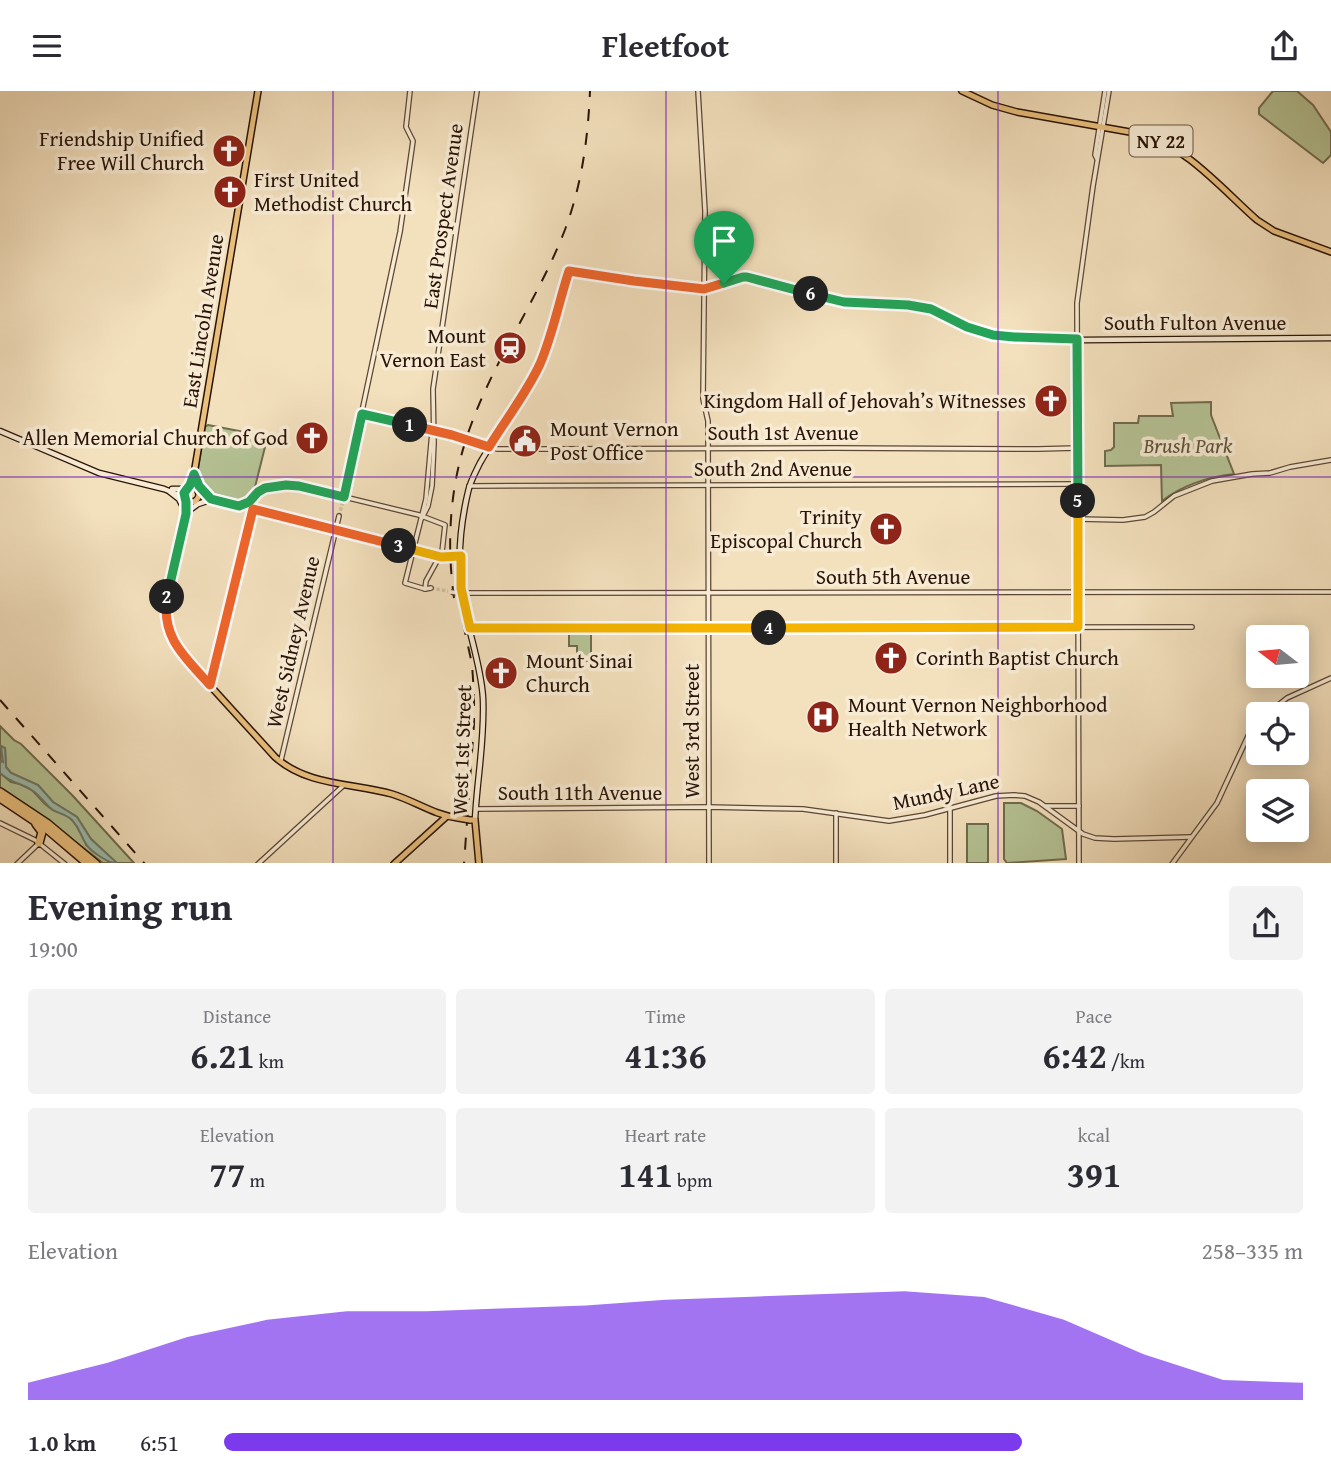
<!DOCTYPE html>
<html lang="en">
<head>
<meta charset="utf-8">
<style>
  body { margin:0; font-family:"Gentium Book Plus",serif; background:#f2f2f3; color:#2b2b33; height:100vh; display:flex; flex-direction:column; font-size:26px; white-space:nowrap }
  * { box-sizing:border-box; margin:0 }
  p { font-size:23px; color:#7c7c81 }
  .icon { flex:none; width:38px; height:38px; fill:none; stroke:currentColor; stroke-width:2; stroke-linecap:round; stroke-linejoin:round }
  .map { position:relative; height:772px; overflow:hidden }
  .sheet { display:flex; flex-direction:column; background:#fff; flex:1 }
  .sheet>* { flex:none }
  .needle { width:46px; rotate:286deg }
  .tools { position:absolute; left:1246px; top:534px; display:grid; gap:14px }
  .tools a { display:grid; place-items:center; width:63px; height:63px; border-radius:7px; background:#fff; box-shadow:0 4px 18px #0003; font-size:35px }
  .pin { position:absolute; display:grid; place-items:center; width:60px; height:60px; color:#fff; margin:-72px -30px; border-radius:50% 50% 50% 0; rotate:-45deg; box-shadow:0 0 7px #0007 }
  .pin .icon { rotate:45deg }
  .km { position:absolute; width:35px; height:35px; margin:-18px; border-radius:50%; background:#222; color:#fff; font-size:19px; line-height:35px; text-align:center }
  .round { display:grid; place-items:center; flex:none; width:74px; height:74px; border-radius:7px; background:#f2f2f3 }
  .summary { display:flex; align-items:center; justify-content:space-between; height:119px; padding:0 28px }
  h1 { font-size:38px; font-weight:800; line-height:52px }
  .figures { display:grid; grid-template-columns:repeat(3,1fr); gap:10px; height:119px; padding:7px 28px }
  .figures div { display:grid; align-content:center; border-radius:7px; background:#f2f2f3; text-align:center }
  .figures b { font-size:35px; font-weight:800 }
  .figures small { font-size:19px; font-weight:400 }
  .figures p { font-size:19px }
  .chart { height:196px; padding:14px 28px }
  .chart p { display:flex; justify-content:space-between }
  .chart svg { width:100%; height:126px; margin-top:7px; fill:#7c3aed; opacity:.7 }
  ul { padding:0 28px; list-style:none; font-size:23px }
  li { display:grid; grid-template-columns:112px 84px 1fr; align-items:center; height:52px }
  li i { height:18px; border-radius:9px; background:#7c3aed }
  header { display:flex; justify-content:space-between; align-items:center; height:91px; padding:0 28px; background:#fff; font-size:32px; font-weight:800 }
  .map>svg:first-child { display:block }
</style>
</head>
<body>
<header><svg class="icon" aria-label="menu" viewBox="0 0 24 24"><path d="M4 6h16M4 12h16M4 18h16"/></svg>Fleetfoot<svg class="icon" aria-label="share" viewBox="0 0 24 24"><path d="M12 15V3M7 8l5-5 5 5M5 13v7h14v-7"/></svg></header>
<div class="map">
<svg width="1331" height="773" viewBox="0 0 1331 773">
  <rect width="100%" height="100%" fill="#f3e0bd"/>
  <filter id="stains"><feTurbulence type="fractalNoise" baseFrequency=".00286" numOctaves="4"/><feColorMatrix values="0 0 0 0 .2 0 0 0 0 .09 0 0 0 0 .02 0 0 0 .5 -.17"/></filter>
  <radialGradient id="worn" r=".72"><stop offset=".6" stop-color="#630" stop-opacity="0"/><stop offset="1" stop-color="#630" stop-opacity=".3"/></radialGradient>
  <g fill="#b5c395" stroke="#6f6b4e" stroke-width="2">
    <polygon points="1273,0 1297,0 1313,14 1331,41 1331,64 1323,72 1259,23 1259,17"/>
    <path d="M1211,311V324L1234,383C1208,386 1183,394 1162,410L1161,374L1105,375V360L1111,359L1114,356V332H1138L1139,325H1173L1171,312Z"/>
    <polygon points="208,334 265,345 267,348 254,400 249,409 242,410 208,401 200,392 197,384 205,336"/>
    <polygon points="569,541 591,541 591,570 577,570 577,555 569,555"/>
    <polygon points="0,635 14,649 21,653 73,705 134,772 116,772 91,748 77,726 53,711 38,694 11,682 6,676 5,657 1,656 3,672 0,670"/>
    <polygon points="0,682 11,691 20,693 32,699 45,713 53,719 68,725 76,733 84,745 86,754 111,772 103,772 43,726 0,698"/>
    <polygon points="1004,712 1021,712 1037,720 1062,738 1066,768 1007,772 1004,768"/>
    <rect x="967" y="733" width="21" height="39"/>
  </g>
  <path fill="#9cbdac" stroke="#6e796a" stroke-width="2" d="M1,655L5,657L6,676L11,682L38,694L53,711L77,726L91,748L117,772C109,773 90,760 86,753C80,744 81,739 72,729C66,723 60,723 53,719C45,714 41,705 33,700C21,691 13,694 0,682V670L3,671Z"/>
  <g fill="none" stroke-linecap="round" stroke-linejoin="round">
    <g stroke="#d5c1a2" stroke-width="3.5" stroke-dasharray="3.5 2" stroke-linecap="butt">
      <polyline points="339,425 344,406"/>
      <polyline points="431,497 448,500"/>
    </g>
    <defs>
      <g id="tertiary">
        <polyline points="698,0 705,120 703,308 708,330 709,773"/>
        <polyline points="1097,68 1095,64 1105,0"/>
        <polyline points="362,323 454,345"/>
        <polyline points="487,355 497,358 552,358 835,357 1038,358 1077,357"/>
        <polyline points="469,395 1077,393"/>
        <polyline points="344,405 400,141 413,50 406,36 410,0"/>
        <polyline points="422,427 428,415 432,395 434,352 433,298 477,0"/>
        <polyline points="1078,428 1123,429 1145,426 1154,421 1174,405 1212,390 1252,383 1270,382 1290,376 1331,369"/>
        <polyline points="431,497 425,498 405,492 426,408 432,341"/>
        <polyline points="462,502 1331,501"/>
        <polyline points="470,537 1192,536"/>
        <path d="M210,593L256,404C267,393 284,393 299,395L419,424L445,434L442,461L426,490L425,498"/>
        <polyline points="1267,623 1287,607 1331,587"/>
        <polyline points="281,669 339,425"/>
        <polyline points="1046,715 1079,715"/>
        <polyline points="476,718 708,716 803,718 889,730 925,724 996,705 1014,704 1025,705 1039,711 1083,743 1095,747 1114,748 1191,746"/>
        <polyline points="0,732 35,749 65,773"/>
        <polyline points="17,773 38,753"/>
        <polyline points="258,773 344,694"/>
        <polyline points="836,773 836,722"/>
        <polyline points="950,773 950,718"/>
        <polyline points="1079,773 1077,212 1093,95 1109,0"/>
        <polyline points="1172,773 1217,712 1249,643 1258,631"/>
      </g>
      <g id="secondary">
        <polyline points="0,340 99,382 164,398 184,406"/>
        <polyline points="194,385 199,395 208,405"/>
        <polyline points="172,398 185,398"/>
        <polyline points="170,401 179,408 184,418"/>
        <polyline points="198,401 204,405 213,408 441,466 448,465"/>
        <polyline points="239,415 249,411 256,404"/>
        <polyline points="187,421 198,413 210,409"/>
        <path d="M475,729C477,688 485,648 483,607C481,573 468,541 463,507C457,473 460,435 468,401C470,391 475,382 480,372C497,342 518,316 534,286C551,252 557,215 569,179L634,190L704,198L731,189L747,186L844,211L908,214L931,218L974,239L994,244L1083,249L1331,247"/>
      </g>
      <g id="primary">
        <path d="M962,0L992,14L1017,21L1141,43C1185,54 1223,99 1257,129L1274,140L1331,161"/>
        <circle cx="191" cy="403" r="8"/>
        <polyline points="189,396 194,383 258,0"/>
        <path d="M184,407L186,411V423L166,515L167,530L170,543L184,566L275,666C307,695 353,692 392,703C415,710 434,724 458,727"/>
        <polyline points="470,729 475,729 479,773"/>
        <polyline points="394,773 446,726"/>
      </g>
      <g id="motorway">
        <polyline points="0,701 48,733 96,773"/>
        <polyline points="0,707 48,739 88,773"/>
        <polyline points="36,733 42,741 39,752"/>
      </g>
    </defs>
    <use href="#tertiary" stroke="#5c4634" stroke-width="6"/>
    <use href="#secondary" stroke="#291307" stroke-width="7"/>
    <use href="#primary" stroke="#291307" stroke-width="8"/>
    <use href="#motorway" stroke="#291307" stroke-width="10"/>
    <use href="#tertiary" stroke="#f7ebd4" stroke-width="3.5"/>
    <use href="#secondary" stroke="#f7ebd4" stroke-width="4.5"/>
    <use href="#primary" stroke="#eac07e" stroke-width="5"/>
    <use href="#motorway" stroke="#eac07e" stroke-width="7"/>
    <g stroke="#291307" stroke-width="2" stroke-dasharray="12 12" stroke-linecap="butt">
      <path d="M454,507C446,449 450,390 471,334C496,265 540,205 566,136C582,92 588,47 590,0"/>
      <polyline points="463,532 472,573 474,603 474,633 464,773"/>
      <polyline points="0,609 145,773"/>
    </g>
    <defs>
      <g id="tertiary-bridge">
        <polyline points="454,345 485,355"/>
        <polyline points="451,501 459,502"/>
      </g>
      <polyline id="secondary-bridge" points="448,465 457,465"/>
      <polyline id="primary-bridge" points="458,727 470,729"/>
    </defs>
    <use href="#tertiary-bridge" stroke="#5c4634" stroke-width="6" stroke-linecap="butt"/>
    <use href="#secondary-bridge" stroke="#291307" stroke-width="7" stroke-linecap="butt"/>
    <use href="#primary-bridge" stroke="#291307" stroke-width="8" stroke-linecap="butt"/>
    <use href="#tertiary-bridge" stroke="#f7ebd4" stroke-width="3.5"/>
    <use href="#secondary-bridge" stroke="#f7ebd4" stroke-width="4.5"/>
    <use href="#primary-bridge" stroke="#eac07e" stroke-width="5"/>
  </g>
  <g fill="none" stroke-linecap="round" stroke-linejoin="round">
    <defs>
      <path id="split-1" d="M410,334L452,344L489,356C506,328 526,303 540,273C553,243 559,210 569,180L634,190L704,198L724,192"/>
      <polyline id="split-2" points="167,506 186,423 186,411 184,402 190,394 194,383 199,395 211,408 239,415 249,411 258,401 265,397 286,394 299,395 344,406 362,323 410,334"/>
      <path id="split-3" d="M167,506C161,547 185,566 210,594L253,418L399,455"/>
      <polyline id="split-4" points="399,455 441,466 461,465 461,497 470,537 769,537"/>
      <polyline id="split-5" points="769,537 1078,536 1078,410"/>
      <polyline id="split-6" points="811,203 844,211 908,214 931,218 967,236 993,244 1014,246 1077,248 1078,410"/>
      <polyline id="split-7" points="724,192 743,186 747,186 811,203"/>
    </defs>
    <use href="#split-1" stroke="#fff" stroke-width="14"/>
    <use href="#split-2" stroke="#fff" stroke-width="14"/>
    <use href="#split-3" stroke="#fff" stroke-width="14"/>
    <use href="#split-4" stroke="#fff" stroke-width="14"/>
    <use href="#split-5" stroke="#fff" stroke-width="14"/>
    <use href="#split-6" stroke="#fff" stroke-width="14"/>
    <use href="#split-7" stroke="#fff" stroke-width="14"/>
    <use href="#split-1" stroke="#f0652b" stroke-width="9"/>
    <use href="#split-2" stroke="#22a559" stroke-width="9"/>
    <use href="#split-3" stroke="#f0652b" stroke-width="9"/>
    <use href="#split-4" stroke="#f5b400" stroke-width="9"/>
    <use href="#split-5" stroke="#f5b400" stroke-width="9"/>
    <use href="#split-6" stroke="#22a559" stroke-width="9"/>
    <use href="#split-7" stroke="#22a559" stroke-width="9"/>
  </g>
  <path fill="none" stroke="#7b2cbf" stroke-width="2" stroke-opacity="0.55" d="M333,0V773M666,0V773M998,0V773M0,386H1331"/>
  <defs>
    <symbol id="church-disc" viewBox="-11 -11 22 22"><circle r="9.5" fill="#8f2418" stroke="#f7ebd4"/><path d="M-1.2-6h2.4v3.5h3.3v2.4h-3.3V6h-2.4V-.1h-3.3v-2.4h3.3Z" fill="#fff"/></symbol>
    <symbol id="station-disc" viewBox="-11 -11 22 22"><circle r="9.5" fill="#8f2418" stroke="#f7ebd4"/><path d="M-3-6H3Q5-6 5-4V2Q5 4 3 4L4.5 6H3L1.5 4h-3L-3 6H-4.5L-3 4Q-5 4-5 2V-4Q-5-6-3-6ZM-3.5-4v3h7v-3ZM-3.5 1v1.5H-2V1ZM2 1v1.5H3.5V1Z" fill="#fff"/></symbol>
    <symbol id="civic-disc" viewBox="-11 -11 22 22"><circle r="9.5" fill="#8f2418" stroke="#f7ebd4"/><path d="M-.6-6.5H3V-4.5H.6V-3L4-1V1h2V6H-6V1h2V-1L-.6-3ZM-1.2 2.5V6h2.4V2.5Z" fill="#fff"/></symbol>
    <symbol id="hospital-disc" viewBox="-11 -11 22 22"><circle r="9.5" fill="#8f2418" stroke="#f7ebd4"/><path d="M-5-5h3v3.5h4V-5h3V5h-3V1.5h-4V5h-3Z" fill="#fff"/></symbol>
  </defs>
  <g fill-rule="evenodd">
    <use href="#church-disc" x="210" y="41" width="38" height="38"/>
    <use href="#church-disc" x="211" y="82" width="38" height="38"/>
    <use href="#station-disc" x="491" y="238" width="38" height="38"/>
    <use href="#church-disc" x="1032" y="291" width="38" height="38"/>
    <use href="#church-disc" x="293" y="328" width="38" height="38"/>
    <use href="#civic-disc" x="506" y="331" width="38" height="38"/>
    <use href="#church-disc" x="867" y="419" width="38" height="38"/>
    <use href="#church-disc" x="872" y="548" width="38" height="38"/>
    <use href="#church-disc" x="482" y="563" width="38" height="38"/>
    <use href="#hospital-disc" x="804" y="607" width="38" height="38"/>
  </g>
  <g text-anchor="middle" stroke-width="7" stroke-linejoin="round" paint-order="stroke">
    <rect fill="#f7ebd4" stroke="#675444" stroke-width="2" x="1129.5" y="34.5" width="63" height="31" rx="5"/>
    <g font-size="19" font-weight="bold" fill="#291307">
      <text x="1161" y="57">NY 22</text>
    </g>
    <g font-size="21" fill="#291307" stroke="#f7ebd4" text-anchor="end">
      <text x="204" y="55">Friendship Unified<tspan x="204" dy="24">Free Will Church</tspan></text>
      <text x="254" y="96" text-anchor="start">First United<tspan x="254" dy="24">Methodist Church</tspan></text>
      <text x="486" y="252">Mount<tspan x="486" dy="24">Vernon East</tspan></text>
      <text x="1026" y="317">Kingdom Hall of Jehovah’s Witnesses</text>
      <text x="550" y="345" text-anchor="start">Mount Vernon<tspan x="550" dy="24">Post Office</tspan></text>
      <text x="288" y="354">Allen Memorial Church of God</text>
      <text x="862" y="433">Trinity<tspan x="862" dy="24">Episcopal Church</tspan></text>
      <text x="916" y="574" text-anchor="start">Corinth Baptist Church</text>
      <text x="526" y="577" text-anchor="start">Mount Sinai<tspan x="526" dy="24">Church</tspan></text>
      <text x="848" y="621" text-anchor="start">Mount Vernon Neighborhood<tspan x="848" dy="24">Health Network</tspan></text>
    </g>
    <g font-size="21" fill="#291307" stroke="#f7ebd4">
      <text transform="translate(443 125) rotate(-82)" y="7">East Prospect Avenue</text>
      <text transform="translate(203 230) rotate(-81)" y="7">East Lincoln Avenue</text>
      <text x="1195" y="239">South Fulton Avenue</text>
      <text x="783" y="349">South 1st Avenue</text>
      <text x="773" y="385">South 2nd Avenue</text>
      <text x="893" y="493">South 5th Avenue</text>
      <text transform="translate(293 551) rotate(-77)" y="7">West Sidney Avenue</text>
      <text transform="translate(692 640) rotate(-90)" y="7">West 3rd Street</text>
      <text transform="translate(462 659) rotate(-88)" y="7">West 1st Street</text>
      <text transform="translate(946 701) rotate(-12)" y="7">Mundy Lane</text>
      <text x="580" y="709">South 11th Avenue</text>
    </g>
    <g font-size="21" font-style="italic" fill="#5a5139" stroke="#f7ebd4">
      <text x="1188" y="362">Brush Park</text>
    </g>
  </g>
  <rect width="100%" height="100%" filter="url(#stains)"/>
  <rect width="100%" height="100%" fill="url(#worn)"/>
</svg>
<div class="tools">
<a><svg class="needle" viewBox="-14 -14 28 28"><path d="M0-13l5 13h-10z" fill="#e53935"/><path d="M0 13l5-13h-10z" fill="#7c7c81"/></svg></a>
<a><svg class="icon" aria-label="locate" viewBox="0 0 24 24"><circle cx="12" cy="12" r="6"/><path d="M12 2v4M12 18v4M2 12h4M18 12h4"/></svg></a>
<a><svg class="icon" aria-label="layers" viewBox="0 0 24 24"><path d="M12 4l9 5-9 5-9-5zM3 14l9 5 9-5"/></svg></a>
</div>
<div class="pin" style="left:724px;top:192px;background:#1e9e55"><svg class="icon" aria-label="arrive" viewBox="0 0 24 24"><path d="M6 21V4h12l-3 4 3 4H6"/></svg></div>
<b class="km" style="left:410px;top:334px">1</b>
<b class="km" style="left:167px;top:506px">2</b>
<b class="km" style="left:399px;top:455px">3</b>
<b class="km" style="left:769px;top:537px">4</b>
<b class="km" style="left:1078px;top:410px">5</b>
<b class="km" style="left:811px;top:203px">6</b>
</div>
<section class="sheet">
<div class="summary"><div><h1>Evening run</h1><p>19:00</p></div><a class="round"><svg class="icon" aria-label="share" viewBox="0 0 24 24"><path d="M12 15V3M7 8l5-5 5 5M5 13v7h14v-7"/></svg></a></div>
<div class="figures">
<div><p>Distance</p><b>6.21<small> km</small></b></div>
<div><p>Time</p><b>41:36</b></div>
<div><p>Pace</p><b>6:42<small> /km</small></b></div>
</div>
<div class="figures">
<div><p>Elevation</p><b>77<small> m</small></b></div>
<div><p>Heart rate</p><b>141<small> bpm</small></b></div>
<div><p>kcal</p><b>391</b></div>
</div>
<div class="chart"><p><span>Elevation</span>258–335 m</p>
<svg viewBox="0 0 160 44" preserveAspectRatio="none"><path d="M0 44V38L10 31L20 22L30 16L40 13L50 13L60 12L70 11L80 9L90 8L100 7L110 6L120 8L130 16L140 28L150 37L160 38V44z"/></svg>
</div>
<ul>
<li><b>1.0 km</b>6:51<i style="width:74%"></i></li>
</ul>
</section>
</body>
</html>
